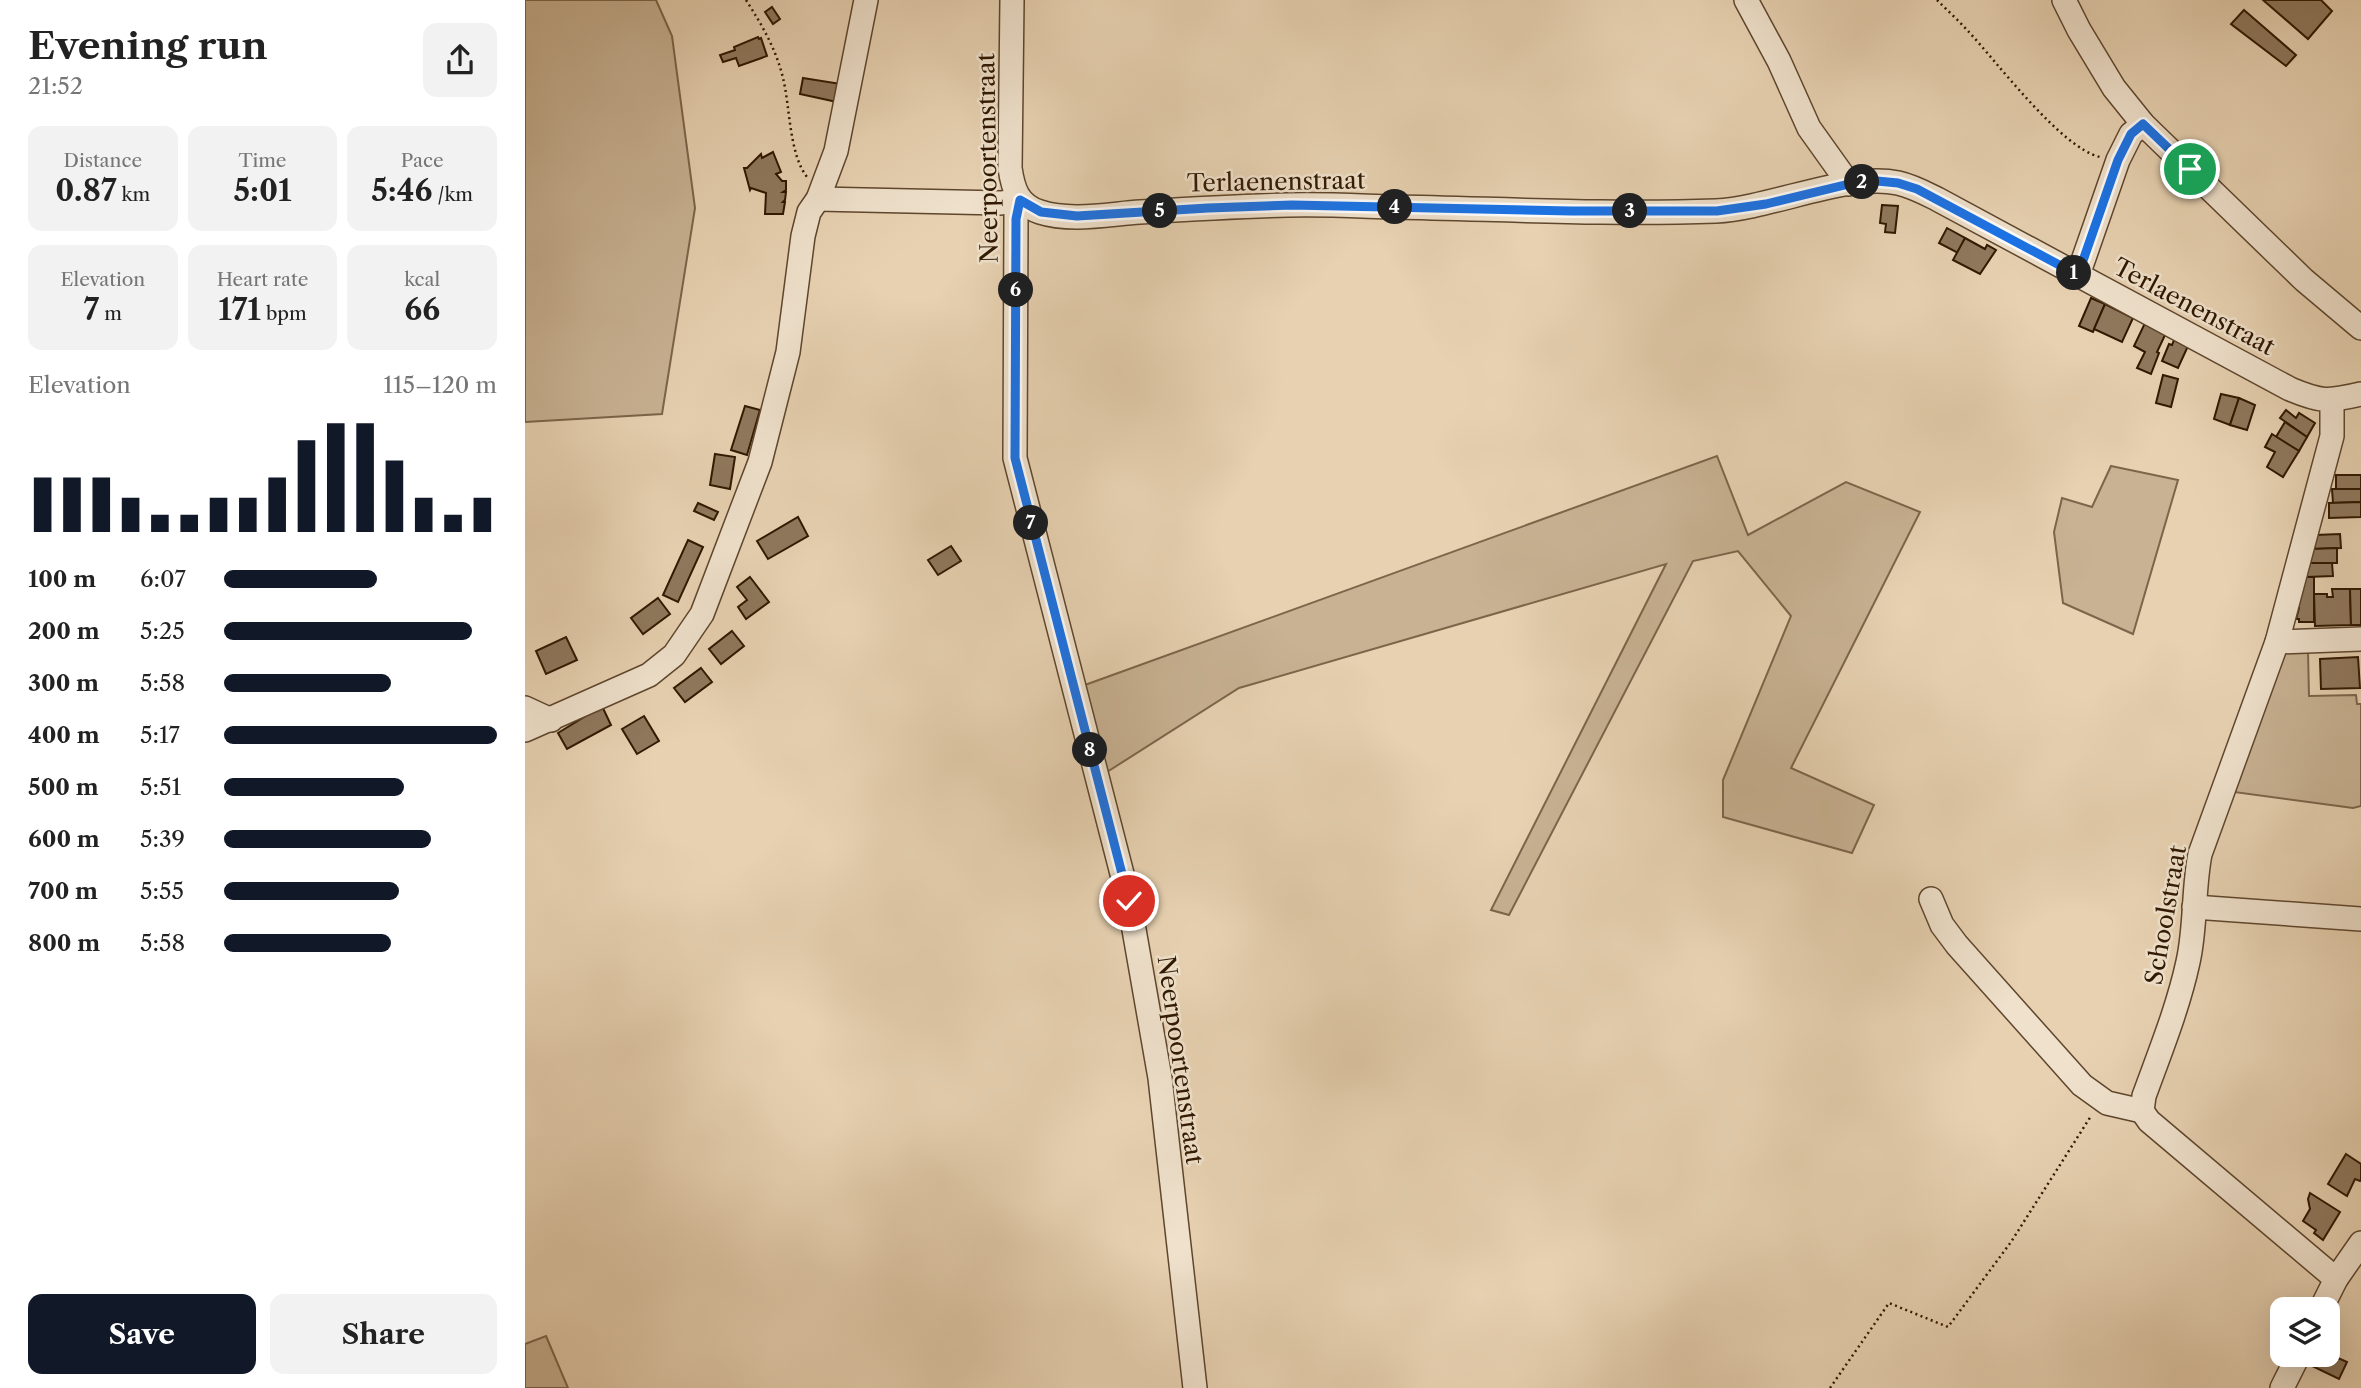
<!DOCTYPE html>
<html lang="en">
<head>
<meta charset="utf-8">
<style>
  body { margin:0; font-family:"Libre Caslon Text",serif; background:#f2f2f2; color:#222; height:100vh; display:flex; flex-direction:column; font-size:26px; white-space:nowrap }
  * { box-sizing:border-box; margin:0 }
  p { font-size:23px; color:#767676 }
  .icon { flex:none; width:38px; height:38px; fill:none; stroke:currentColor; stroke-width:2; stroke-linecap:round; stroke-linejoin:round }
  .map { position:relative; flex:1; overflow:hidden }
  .details { display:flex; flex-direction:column; background:#fff; width:525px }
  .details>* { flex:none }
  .buttons { position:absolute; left:1745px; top:1297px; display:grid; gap:14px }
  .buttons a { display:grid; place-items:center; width:70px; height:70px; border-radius:14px; background:#fff; box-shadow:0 7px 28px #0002; font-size:35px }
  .pin { position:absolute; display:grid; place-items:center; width:60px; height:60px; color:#fff; margin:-30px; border:4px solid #fff; border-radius:50%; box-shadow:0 2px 7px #0007 }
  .km { position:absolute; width:35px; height:35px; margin:-18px; border-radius:50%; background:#222; color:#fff; font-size:19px; line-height:35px; text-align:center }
  .round { display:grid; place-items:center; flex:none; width:74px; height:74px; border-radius:14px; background:#f2f2f2 }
  .head { display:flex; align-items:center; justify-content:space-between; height:119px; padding:0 28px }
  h1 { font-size:38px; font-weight:700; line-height:52px }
  .metrics { display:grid; grid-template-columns:repeat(3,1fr); gap:10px; height:119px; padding:7px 28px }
  .metrics div { display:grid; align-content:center; border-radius:14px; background:#f2f2f2; text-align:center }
  .metrics b { font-size:30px; font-weight:700 }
  .metrics small { font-size:19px; font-weight:400 }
  .metrics p { font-size:19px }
  .chart { height:196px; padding:14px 28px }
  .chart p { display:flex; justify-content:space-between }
  .chart svg { width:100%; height:126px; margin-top:7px; stroke:#111827; stroke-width:6 }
  .cta { display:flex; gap:14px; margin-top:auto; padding:14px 28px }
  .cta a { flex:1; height:80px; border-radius:14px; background:#111827; color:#fff; font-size:28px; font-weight:700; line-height:80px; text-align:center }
  .cta a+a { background:#f2f2f2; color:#222 }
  ul { padding:0 28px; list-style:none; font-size:23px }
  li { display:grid; grid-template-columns:112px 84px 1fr; align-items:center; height:52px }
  li i { height:18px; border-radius:9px; background:#111827 }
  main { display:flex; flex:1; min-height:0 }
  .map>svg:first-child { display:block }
</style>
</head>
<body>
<main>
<section class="details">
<div class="head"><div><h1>Evening run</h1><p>21:52</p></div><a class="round"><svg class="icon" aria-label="share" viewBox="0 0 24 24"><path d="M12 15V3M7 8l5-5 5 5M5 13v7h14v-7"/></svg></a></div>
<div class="metrics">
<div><p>Distance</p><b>0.87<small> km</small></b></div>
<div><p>Time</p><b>5:01</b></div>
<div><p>Pace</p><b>5:46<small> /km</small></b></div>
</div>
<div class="metrics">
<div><p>Elevation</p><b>7<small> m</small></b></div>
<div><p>Heart rate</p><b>171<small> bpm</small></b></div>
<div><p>kcal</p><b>66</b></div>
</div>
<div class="chart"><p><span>Elevation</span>115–120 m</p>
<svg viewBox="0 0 160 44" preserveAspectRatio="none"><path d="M5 44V25M15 44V25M25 44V25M35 44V32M45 44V38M55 44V38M65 44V32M75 44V32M85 44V25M95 44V12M105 44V6M115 44V6M125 44V19M135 44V32M145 44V38M155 44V32"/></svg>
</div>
<ul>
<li><b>100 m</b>6:07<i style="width:56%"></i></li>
<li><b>200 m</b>5:25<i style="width:91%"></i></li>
<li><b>300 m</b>5:58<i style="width:61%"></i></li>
<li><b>400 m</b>5:17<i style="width:100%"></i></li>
<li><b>500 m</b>5:51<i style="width:66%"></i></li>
<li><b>600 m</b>5:39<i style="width:76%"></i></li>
<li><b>700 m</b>5:55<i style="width:64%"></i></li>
<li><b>800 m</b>5:58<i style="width:61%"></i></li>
</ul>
<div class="cta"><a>Save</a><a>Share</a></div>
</section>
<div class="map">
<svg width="1836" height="1388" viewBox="0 0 1836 1388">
  <rect width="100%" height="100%" fill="#e7d1b1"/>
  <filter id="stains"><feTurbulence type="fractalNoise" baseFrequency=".00286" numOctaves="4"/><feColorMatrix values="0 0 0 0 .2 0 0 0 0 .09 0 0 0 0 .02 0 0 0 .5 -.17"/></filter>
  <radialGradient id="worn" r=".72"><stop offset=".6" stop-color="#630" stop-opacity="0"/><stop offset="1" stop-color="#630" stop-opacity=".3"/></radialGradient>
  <g fill="#c8b293" stroke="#7c654a" stroke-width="2">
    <polygon points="0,0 131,0 147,36 170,208 137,414 0,422"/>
    <polygon points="1192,456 1223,535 1321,482 1395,512 1266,768 1349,805 1327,853 1198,817 1198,780 1266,616 1213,551 1168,561 984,915 966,910 1141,564 714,688 582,772 560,685"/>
    <polygon points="1586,466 1653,480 1608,634 1538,603 1529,532 1537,498 1567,507"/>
    <polygon points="1761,651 1783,651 1784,696 1831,695 1832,704 1836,704 1836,806 1828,808 1709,792"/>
    <polygon points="21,1336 43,1388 0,1388 0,1344"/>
  </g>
  <g fill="#8f785d" stroke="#301801" stroke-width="2">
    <polygon points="1738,0 1796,0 1807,11 1783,39"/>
    <polygon points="247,7 255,19 248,24 240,12"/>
    <polygon points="1719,10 1771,55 1761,66 1706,24"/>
    <polygon points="233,37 234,39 236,38 242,56 214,66 211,58 198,62 195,55 210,50 209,47"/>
    <polygon points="278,78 316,84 312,102 275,94"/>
    <polygon points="248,152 256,172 251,174 257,181 261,181 261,190 258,192 261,192 260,200 258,202 260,202 258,214 240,214 241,193 226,188 225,190 219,168 222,168 236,154 237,158"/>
    <polygon points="1357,205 1373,206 1370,233 1360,232 1361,224 1355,223"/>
    <polygon points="1422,228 1440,238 1433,253 1414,243"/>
    <polygon points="1440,238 1460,249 1462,245 1471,250 1455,274 1428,260"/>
    <polygon points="1566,298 1580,304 1568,332 1554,326"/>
    <polygon points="1580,304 1608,318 1597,342 1569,329"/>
    <polygon points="1620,323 1641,333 1632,352 1634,353 1626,374 1612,368 1620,352 1609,346"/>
    <polygon points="1649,340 1663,346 1653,368 1637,361 1644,344 1647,345"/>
    <polygon points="1638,375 1653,379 1646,407 1631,403"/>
    <polygon points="1696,394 1714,398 1705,425 1689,419"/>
    <polygon points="1714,398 1730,405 1722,430 1705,425"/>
    <polygon points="220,406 235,410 222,455 206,450"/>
    <polygon points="1761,410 1771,418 1774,413 1790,423 1782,437 1755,418"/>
    <polygon points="1760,422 1782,437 1774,451 1751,437"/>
    <polygon points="1747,434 1774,451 1758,477 1742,467 1750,452 1740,447"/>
    <polygon points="190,454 210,457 205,489 185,485"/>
    <rect x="1811" y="475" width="25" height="14"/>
    <polygon points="1807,489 1836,489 1836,502 1808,503"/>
    <polygon points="1836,502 1836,517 1804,518 1804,503"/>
    <polygon points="173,503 193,512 189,520 169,511"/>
    <polygon points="273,517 283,536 243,559 232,541"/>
    <polygon points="1815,534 1816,548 1790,549 1790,535"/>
    <polygon points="163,540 178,547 153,602 138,595"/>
    <polygon points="426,546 436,561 413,575 403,560"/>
    <polygon points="1812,548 1812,563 1786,563 1786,549"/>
    <polygon points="1781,563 1807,563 1808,576 1782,577"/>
    <polygon points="225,577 244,602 221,619 213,607 222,600 212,587"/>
    <polygon points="1778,577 1789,577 1789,622 1774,622 1774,619 1771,619 1774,608 1771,607"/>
    <polygon points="1807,589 1825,589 1826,625 1790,626 1789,594 1802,594 1802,597 1808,597"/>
    <polygon points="1825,589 1836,589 1836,625 1826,625"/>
    <polygon points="133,598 145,614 118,634 106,618"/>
    <polygon points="207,631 219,646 196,664 184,649"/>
    <polygon points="41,637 52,660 21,674 11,651"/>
    <polygon points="1833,657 1835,688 1796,689 1795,659"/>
    <polygon points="176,668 187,682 160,702 149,688"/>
    <polygon points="77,706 86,725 42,749 33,733"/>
    <polygon points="119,716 134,741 112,754 97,729"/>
    <polygon points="1821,1154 1836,1164 1836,1179 1835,1181 1830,1179 1822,1196 1803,1184"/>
    <polygon points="1785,1193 1815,1212 1798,1240 1789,1233 1791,1230 1778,1221 1785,1209 1783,1199"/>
    <polygon points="1802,1353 1822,1362 1814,1379 1783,1364 1788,1354"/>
  </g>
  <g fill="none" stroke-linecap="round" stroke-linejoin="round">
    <defs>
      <g id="minor">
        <path d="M487,0L485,168C488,189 493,205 515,212C546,222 584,214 615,212C664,209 714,206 763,205C798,204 834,206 869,207C976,209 1084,215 1191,211C1247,208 1323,172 1373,183C1387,186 1400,193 1412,199L1765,389C1796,402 1803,402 1836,394"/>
        <polyline points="1221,0 1254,61 1284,128 1324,184"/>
        <polyline points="1539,0 1554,30 1589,88 1618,124 1779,280 1836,328"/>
        <polyline points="293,199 476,203 495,200"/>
        <polyline points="495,200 491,209 491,219 490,458 604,901 635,1078 670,1388"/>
        <polyline points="1553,275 1593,160 1606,134 1618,124"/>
        <path d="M1807,401V436L1752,642L1675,854C1668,890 1671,927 1663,962C1653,1008 1635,1052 1619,1096L1617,1111L1624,1121L1811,1279"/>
        <polyline points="1752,642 1836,639"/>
        <polyline points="0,708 26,720"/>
        <polyline points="0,730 124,675 149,655 177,614 235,462 263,352 278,236 284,212 293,199 311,151 341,0"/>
        <polyline points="1406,899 1417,925 1432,945 1557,1085 1582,1103 1617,1111"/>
        <polyline points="1669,907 1836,919"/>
        <polyline points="1796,1309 1811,1279 1836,1243"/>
        <polyline points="1757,1388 1774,1354"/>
      </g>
    </defs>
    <use href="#minor" stroke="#5e462d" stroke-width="26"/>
    <g stroke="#301801" stroke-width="2.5" stroke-dasharray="2 3.5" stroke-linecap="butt">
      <path d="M221,0C237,25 251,49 258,78C265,106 264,154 282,177"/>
      <path d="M1412,0C1422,10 1433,20 1443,31C1472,62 1536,148 1575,157"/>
      <polyline points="1305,1388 1364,1303 1423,1327 1486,1242 1566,1116"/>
    </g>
    <use href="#minor" stroke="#efe1cc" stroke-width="23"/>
  </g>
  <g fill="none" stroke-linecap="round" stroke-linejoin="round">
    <defs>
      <polyline id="route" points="604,901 490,458 491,219 495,200 516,212 552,216 683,208 767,205 1046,211 1192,211 1241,204 1324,184 1352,181 1373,183 1392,189 1553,275 1593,160 1606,134 1618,124 1665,169"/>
    </defs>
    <use href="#route" stroke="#fff" stroke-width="14"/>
    <use href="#route" stroke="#1a73e8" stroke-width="9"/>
  </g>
  <g text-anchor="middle" stroke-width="5" stroke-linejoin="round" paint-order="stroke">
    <g font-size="24" fill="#301801" stroke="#efe1cc">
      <text transform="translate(463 158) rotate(-91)" y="8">Neerpoortenstraat</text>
      <text transform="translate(751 182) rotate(-1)" y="8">Terlaenenstraat</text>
      <text transform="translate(1669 307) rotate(28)" y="8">Terlaenenstraat</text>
      <text transform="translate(1641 915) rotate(-80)" y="8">Schoolstraat</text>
      <text transform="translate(655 1060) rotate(82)" y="8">Neerpoortenstraat</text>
    </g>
  </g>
  <rect width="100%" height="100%" filter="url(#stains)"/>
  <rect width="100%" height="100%" fill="url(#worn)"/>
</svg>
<div class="buttons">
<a><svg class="icon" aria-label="layers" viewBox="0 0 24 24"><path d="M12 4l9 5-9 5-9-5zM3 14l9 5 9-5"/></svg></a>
</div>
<div class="pin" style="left:1665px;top:169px;background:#1e9e55"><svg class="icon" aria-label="arrive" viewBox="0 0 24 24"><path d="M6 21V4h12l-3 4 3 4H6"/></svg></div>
<div class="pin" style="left:604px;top:901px;background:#d93025"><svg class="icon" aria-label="check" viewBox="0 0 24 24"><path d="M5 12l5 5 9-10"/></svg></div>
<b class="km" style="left:1549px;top:273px">1</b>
<b class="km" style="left:1337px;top:182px">2</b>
<b class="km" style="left:1105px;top:211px">3</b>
<b class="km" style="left:870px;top:207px">4</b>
<b class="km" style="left:635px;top:211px">5</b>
<b class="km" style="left:491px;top:290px">6</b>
<b class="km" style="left:506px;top:523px">7</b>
<b class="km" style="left:565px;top:750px">8</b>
</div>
</main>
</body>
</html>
